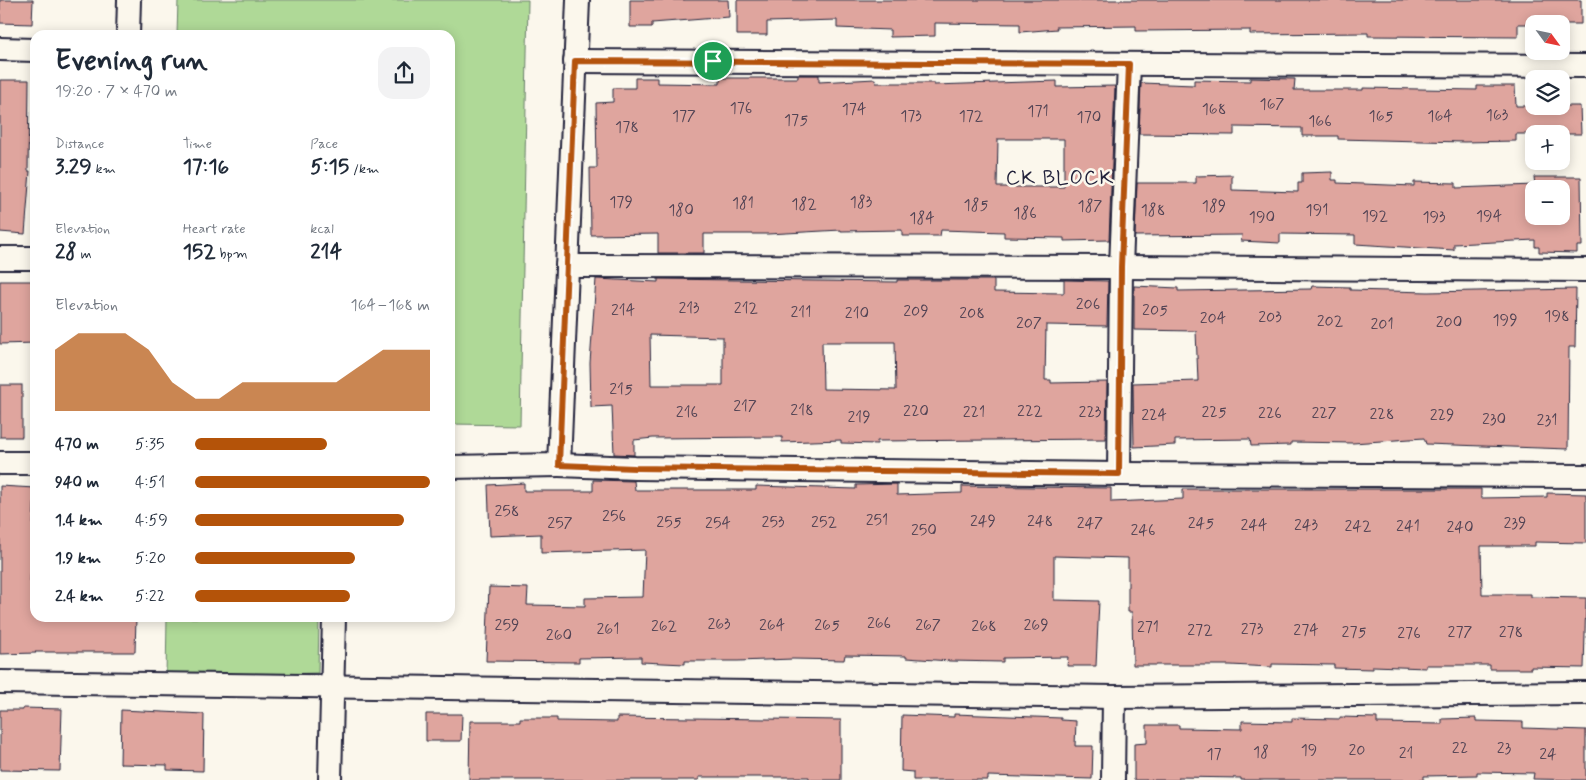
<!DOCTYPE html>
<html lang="en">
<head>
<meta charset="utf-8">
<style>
  body { margin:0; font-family:Mynerve,sans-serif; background:#f2f2f3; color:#1f2937; height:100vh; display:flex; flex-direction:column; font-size:19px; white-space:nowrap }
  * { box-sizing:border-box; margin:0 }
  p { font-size:16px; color:#747a83 }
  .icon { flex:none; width:28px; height:28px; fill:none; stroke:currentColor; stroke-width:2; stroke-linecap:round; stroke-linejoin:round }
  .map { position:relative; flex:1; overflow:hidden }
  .side { position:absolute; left:30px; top:30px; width:425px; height:592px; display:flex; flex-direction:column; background:#fff; border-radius:15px; box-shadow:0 2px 12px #0003 }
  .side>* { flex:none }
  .needle { width:32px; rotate:123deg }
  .fabs { position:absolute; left:1525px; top:15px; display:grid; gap:10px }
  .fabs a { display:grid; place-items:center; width:45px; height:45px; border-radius:10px; background:#fff; box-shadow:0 2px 12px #0003; font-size:25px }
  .pin { position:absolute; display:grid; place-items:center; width:42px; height:42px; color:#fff; margin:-21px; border:2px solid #fff; border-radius:50%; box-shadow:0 1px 5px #0007 }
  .round { display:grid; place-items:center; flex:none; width:52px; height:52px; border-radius:15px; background:#f2f2f3 }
  .overview { display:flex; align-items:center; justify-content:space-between; height:85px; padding:0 25px }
  h1 { font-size:28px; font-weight:800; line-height:38px }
  .figures { display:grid; grid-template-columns:repeat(3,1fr); gap:8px; height:85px; padding:5px 25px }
  .figures div { display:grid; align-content:center }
  .figures b { font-size:21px; font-weight:800 }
  .figures small { font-size:14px; font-weight:400 }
  .figures p { font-size:14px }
  .chart { height:140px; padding:10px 25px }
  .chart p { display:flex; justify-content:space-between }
  .chart svg { width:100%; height:90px; margin-top:5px; fill:#b45309; opacity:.7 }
  ul { padding:0 25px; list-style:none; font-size:16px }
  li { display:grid; grid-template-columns:80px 60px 1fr; align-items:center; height:38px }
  li i { height:12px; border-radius:6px; background:#b45309 }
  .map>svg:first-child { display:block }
</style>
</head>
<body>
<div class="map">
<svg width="1586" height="780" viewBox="0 0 1586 780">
  <rect width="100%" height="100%" fill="#fbf7ec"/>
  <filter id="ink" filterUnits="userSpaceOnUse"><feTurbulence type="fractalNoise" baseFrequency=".02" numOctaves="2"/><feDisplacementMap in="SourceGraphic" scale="10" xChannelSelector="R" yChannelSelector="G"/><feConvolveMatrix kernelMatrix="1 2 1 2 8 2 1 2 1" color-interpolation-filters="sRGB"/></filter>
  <g filter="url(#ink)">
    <g fill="#afd997" stroke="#687e69">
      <polygon points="178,0 528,0 520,425 450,424 450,35 177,35"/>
      <polygon points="167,618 319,618 318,673 166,677"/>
    </g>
    <g fill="#dfa59e" stroke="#22223b" fill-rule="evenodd">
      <polygon points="0,0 33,0 32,24 0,23"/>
      <polygon points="630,0 728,0 729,17 652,23 652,27 630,27"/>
      <polygon points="737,0 1581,0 1581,24 1518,24 1518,37 1368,36 1368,33 1250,34 1250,30 1136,31 1136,26 1056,27 1057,29 1020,32 1020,24 935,23 935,36 890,37 890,30 837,28 837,20 767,22 767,35 737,35"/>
      <path d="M798,75H819V82L875,79L876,83H934V85L1057,81V87L1115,86L1109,240L1064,241V238L1004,237V232L941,230L940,236H902V230L841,231V230L768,234H704V253H658V234L591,235L590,168H597L596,103L613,102V88H635V78H657V83L720,84V78H798ZM998,139H1064V187H997Z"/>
      <polygon points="1250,78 1295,79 1294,90 1363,90 1363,88 1477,90 1477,86 1515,86 1516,106 1580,106 1581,134 1516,134 1516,141 1464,142 1338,139 1338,136 1302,136 1302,128 1234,127 1234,135 1139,134 1141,83 1194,85 1194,80 1250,81"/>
      <polygon points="0,80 29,80 28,171 30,171 25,234 0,232"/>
      <path d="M1332,172V180H1337V183L1414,186V182L1456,183V188L1535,185L1534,177H1581L1582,246H1577V253L1539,252V247H1535V240L1454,244V250L1355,244V235L1280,234V243L1241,241L1242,235L1135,236L1137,183H1196V176L1232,175V190L1298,192V183H1302V173ZM1534,189H1561V216H1534Z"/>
      <path d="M596,279L658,282V279L897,282V280H994V292L1064,293V280L1108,281L1107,326L1046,325L1045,380H1051V383L1107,382L1106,439L877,441V444L841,443V440L782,442V437L653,438L634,440V455L614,454L612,406L591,407L590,363ZM650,335L723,337V385H651ZM822,342H895L896,390L823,389Z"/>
      <polygon points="0,281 34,281 35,343 0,344"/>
      <polygon points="1134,286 1178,288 1178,291 1311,289 1312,286 1350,287 1350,290 1428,292 1576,289 1575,347 1569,347 1568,449 1426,444 1424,438 1353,443 1291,442 1291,445 1251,446 1250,439 1175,440 1175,445 1134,447 1133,383 1198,381 1196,331 1134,330"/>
      <rect x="0" y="385" width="22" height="52"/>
      <polygon points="593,480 634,481 635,490 756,490 756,486 856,489 856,485 897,484 897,495 962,493 962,486 1111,488 1111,502 1183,499 1183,489 1481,489 1481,498 1547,497 1547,493 1586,494 1586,543 1535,542 1535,546 1481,546 1482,594 1531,594 1531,597 1586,598 1584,668 1531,667 1531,669 1490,669 1490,665 1426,665 1426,668 1373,666 1373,669 1334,668 1334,665 1272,664 1272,667 1230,665 1133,665 1132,612 1128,612 1128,558 1054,556 1054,600 1099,601 1096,666 1067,666 1068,657 1003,658 1003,662 950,661 906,658 906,656 845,655 844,660 793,659 738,661 685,661 685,664 641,662 641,657 579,658 579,662 486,661 489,587 528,588 527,605 585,606 585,598 643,597 645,550 541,553 541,534 490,536 488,485 524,483 524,491 593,491"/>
      <polygon points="0,486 35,488 30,581 34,581 35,618 136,618 135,652 35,652 36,653 0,654"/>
      <polygon points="23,708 62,709 60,771 0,770 0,710 23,710"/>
      <polygon points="121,710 204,714 203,771 167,770 167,765 120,764"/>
      <polygon points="426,714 462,714 461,741 426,741"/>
      <polygon points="954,714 1061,718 1061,720 1076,721 1075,746 1093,746 1092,779 988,776 988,780 913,780 913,772 901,771 902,715 954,717"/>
      <polygon points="617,717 841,720 841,780 809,780 809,777 699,777 699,780 469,780 470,721 520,721 520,718 557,718 557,721 617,722"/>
      <polygon points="1340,717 1377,718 1377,723 1442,724 1442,719 1476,718 1476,721 1523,722 1523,728 1586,730 1586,780 1533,779 1534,773 1477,772 1477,775 1424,776 1424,780 1241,780 1241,778 1179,777 1179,780 1134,780 1134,744 1147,743 1147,725 1179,725 1179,728 1242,729 1242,721 1292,722 1292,718 1340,719"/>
    </g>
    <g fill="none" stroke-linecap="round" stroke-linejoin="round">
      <defs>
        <g id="street">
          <polyline points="128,35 129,0"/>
          <polyline points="0,49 35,50"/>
          <polyline points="575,61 1586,66"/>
          <polyline points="0,258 35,258"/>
          <polyline points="567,266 1121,267 1586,270"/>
          <polyline points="0,463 35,463"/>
          <polyline points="559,465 635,468 1119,474 1586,476"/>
          <polyline points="450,467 559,465 578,0"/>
          <polyline points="1119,474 1121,267 1129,64"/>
          <polyline points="0,682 1114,697 1586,693"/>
          <polyline points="330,780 334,618"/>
          <polyline points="1113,780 1114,697"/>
        </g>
      </defs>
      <use href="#street" stroke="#22223b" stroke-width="26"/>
      <use href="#street" stroke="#fbf7ec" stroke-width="22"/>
    </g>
  </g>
  <g fill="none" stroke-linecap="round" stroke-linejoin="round" filter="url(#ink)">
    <defs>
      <polygon id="route" points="575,61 1129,64 1121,267 1119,474 635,468 559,465"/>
    </defs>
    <use href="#route" stroke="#fff" stroke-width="10"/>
    <use href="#route" stroke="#b45309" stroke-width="6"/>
  </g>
  <g text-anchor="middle" stroke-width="5" stroke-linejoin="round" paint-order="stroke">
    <g font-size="16" fill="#514354">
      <text x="1272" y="109">167</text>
      <text x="741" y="113">176</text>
      <text x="854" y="114">174</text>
      <text x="1214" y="114">168</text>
      <text x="1038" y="116">171</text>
      <text x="1497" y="120">163</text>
      <text x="684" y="121">177</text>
      <text x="911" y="121">173</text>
      <text x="971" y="121">172</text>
      <text x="1381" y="121">165</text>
      <text x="1440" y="121">164</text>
      <text x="1089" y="122">170</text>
      <text x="796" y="125">175</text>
      <text x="1320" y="126">166</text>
      <text x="627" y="132">178</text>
      <text x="621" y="207">179</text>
      <text x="861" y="207">183</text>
      <text x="743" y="208">181</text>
      <text x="804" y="209">182</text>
      <text x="976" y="210">185</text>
      <text x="1090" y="211">187</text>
      <text x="1214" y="211">189</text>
      <text x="681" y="215">180</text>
      <text x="1153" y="215">188</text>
      <text x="1317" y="215">191</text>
      <text x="1025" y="218">186</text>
      <text x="1375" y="221">192</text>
      <text x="1489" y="221">194</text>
      <text x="1262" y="222">190</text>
      <text x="1434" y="222">193</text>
      <text x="922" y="223">184</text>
      <text x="1088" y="309">206</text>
      <text x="689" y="313">213</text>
      <text x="746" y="313">212</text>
      <text x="623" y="315">214</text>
      <text x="1155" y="315">205</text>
      <text x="916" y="316">209</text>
      <text x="801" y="317">211</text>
      <text x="857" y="318">210</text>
      <text x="972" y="318">208</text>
      <text x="1557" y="321">198</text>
      <text x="1270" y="322">203</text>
      <text x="1213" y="323">204</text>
      <text x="1505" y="325">199</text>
      <text x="1330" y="326">202</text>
      <text x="1449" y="327">200</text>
      <text x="1029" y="328">207</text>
      <text x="1382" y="329">201</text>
      <text x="621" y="394">215</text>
      <text x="745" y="411">217</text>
      <text x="802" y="415">218</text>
      <text x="916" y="416">220</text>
      <text x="1030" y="416">222</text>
      <text x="687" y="417">216</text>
      <text x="974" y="417">221</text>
      <text x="1090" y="417">223</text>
      <text x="1214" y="417">225</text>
      <text x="1270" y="418">226</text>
      <text x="1324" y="418">227</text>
      <text x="1382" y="419">228</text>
      <text x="1154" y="420">224</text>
      <text x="1442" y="420">229</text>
      <text x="859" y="422">219</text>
      <text x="1494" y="424">230</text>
      <text x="1547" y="425">231</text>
      <text x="507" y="516">258</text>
      <text x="614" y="521">256</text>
      <text x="877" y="525">251</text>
      <text x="983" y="526">249</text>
      <text x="1040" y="526">248</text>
      <text x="669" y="527">255</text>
      <text x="773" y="527">253</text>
      <text x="824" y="527">252</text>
      <text x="560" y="528">257</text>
      <text x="718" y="528">254</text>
      <text x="1090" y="528">247</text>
      <text x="1201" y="528">245</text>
      <text x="1515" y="528">239</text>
      <text x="1254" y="530">244</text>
      <text x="1306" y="530">243</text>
      <text x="1358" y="531">242</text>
      <text x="1408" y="531">241</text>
      <text x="1460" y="532">240</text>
      <text x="924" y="535">250</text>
      <text x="1143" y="535">246</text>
      <text x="879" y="628">266</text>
      <text x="719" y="629">263</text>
      <text x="507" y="630">259</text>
      <text x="772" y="630">264</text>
      <text x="827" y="630">265</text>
      <text x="928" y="630">267</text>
      <text x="1036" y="630">269</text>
      <text x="664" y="631">262</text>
      <text x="984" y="631">268</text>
      <text x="1148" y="632">271</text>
      <text x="608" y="634">261</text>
      <text x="1252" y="634">273</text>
      <text x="1200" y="635">272</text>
      <text x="1306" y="635">274</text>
      <text x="1354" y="637">275</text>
      <text x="1460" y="637">277</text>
      <text x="1511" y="637">278</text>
      <text x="1409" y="638">276</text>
      <text x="559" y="640">260</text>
      <text x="1460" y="753">22</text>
      <text x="1504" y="753">23</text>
      <text x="1309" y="755">19</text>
      <text x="1357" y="755">20</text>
      <text x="1261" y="757">18</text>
      <text x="1406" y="758">21</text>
      <text x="1214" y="759">17</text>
      <text x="1548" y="759">24</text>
    </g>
    <g font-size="20" letter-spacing="1" fill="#22223b" stroke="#fbf7ec">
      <text x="1060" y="184">CK BLOCK</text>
    </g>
  </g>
</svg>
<div class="fabs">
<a><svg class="needle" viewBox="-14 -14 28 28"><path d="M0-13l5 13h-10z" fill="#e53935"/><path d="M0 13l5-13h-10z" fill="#747a83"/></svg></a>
<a><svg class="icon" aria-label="layers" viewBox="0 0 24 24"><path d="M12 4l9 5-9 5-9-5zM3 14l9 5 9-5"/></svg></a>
<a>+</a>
<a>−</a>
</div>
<div class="pin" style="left:713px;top:61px;background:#1e9e55"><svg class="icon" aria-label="arrive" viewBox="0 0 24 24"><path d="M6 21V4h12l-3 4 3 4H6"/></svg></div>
<section class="side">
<div class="overview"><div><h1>Evening run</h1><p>19:20 · 7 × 470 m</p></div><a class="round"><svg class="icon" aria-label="share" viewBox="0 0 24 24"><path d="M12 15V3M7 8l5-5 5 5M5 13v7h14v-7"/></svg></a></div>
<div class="figures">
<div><p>Distance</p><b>3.29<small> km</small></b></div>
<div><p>Time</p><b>17:16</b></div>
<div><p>Pace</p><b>5:15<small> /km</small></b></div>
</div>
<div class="figures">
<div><p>Elevation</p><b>28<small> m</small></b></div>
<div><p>Heart rate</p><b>152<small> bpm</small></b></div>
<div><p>kcal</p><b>214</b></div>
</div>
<div class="chart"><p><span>Elevation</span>164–168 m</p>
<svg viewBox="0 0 160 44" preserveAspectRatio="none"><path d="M0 44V14L10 6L20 6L30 6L40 14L50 30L60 38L70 38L80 30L90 30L100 30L110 30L120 30L130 22L140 14L150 14L160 14V44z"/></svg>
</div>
<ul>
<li><b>470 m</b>5:35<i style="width:56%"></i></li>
<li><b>940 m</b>4:51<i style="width:100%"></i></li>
<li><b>1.4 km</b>4:59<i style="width:89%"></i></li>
<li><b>1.9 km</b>5:20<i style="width:68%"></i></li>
<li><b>2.4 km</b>5:22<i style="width:66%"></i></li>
</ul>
</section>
</div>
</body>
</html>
